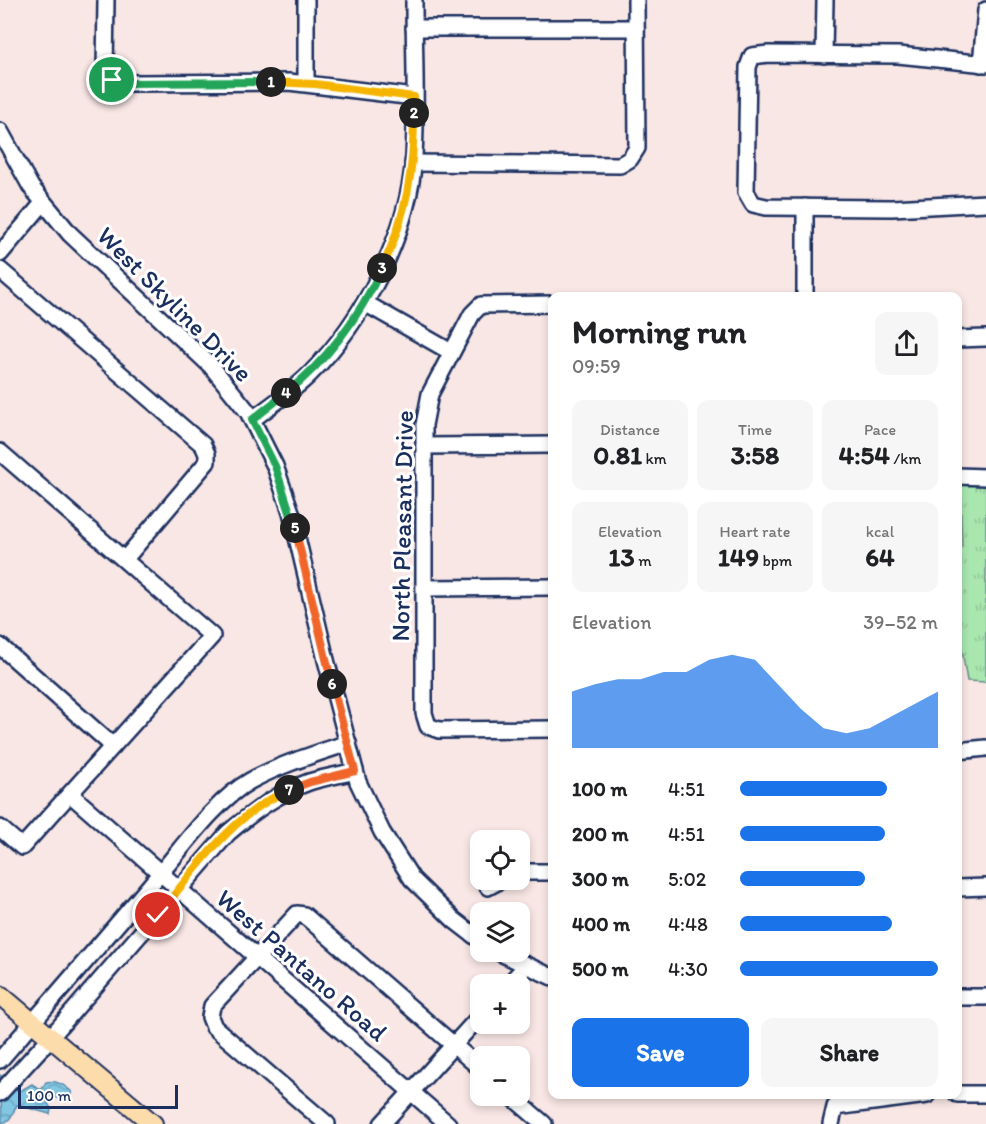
<!DOCTYPE html>
<html lang="en">
<head>
<meta charset="utf-8">
<style>
  body { margin:0; font-family:Itim,sans-serif; background:#f6f6f6; color:#202124; height:100vh; display:flex; flex-direction:column; font-size:22px; white-space:nowrap }
  * { box-sizing:border-box; margin:0 }
  p { font-size:20px; color:#757577 }
  .icon { flex:none; width:33px; height:33px; fill:none; stroke:currentColor; stroke-width:2; stroke-linecap:round; stroke-linejoin:round }
  .map { position:relative; flex:1; overflow:hidden }
  .details { position:absolute; left:548px; top:292px; width:414px; height:807px; display:flex; flex-direction:column; background:#fff; border-radius:12px; box-shadow:0 3px 9px #0003 }
  .details>* { flex:none }
  .buttons { position:absolute; left:470px; top:830px; display:grid; gap:12px }
  .buttons a { display:grid; place-items:center; width:60px; height:60px; border-radius:12px; background:#fff; box-shadow:0 3px 9px #0003; font-size:30px }
  .scale { position:absolute; left:18px; bottom:15px; width:160px; box-sizing:border-box; padding-left:6px; border:3px solid #1b2f5e; border-top:0; font-size:16px; line-height:21px; white-space:nowrap; color:#1b2f5e; -webkit-text-stroke:4px #fff; paint-order:stroke }
  .pin { position:absolute; display:grid; place-items:center; width:51px; height:51px; color:#fff; margin:-26px; border:3px solid #fff; border-radius:50%; box-shadow:0 2px 6px #0007 }
  .km { position:absolute; width:30px; height:30px; margin:-15px; border-radius:50%; background:#222; color:#fff; font-size:16px; line-height:30px; text-align:center }
  .round { display:grid; place-items:center; flex:none; width:63px; height:63px; border-radius:12px; background:#f6f6f6 }
  .summary { display:flex; align-items:center; justify-content:space-between; height:102px; padding:0 24px }
  h1 { font-size:33px; font-weight:700; line-height:45px }
  .stats { display:grid; grid-template-columns:repeat(3,1fr); gap:9px; height:102px; padding:6px 24px }
  .stats div { display:grid; align-content:center; border-radius:12px; background:#f6f6f6; text-align:center }
  .stats b { font-size:26px; font-weight:700 }
  .stats small { font-size:16px; font-weight:400 }
  .stats p { font-size:16px }
  .chart { height:168px; padding:12px 24px }
  .chart p { display:flex; justify-content:space-between }
  .chart svg { width:100%; height:108px; margin-top:6px; fill:#1a73e8; opacity:.7 }
  .primary-button { display:flex; gap:12px; margin-top:auto; padding:12px 24px }
  .primary-button a { flex:1; height:69px; border-radius:12px; background:#1a73e8; color:#fff; font-size:24px; font-weight:700; line-height:69px; text-align:center }
  .primary-button a+a { background:#f6f6f6; color:#202124 }
  ul { padding:0 24px; list-style:none; font-size:20px }
  li { display:grid; grid-template-columns:96px 72px 1fr; align-items:center; height:45px }
  li i { height:15px; border-radius:8px; background:#1a73e8 }
  .map>svg:first-child { display:block }
</style>
</head>
<body>
<div class="map">
<svg width="986" height="1124" viewBox="0 0 986 1124">
  <defs>
    <pattern id="grass-tufts" width="24" height="20" patternUnits="userSpaceOnUse" patternTransform="scale(1.5)"><rect width="24" height="20" fill="#a9e7af"/><path d="M3 7l-1-3M5 7V3M7 7l1-3M15 17l-1-3M17 17v-4M19 17l1-3" fill="none" stroke="#91c699"/></pattern>
    <pattern id="water-waves" width="16" height="10" patternUnits="userSpaceOnUse" patternTransform="scale(1.5)"><rect width="16" height="10" fill="#81c6e2"/><path d="M0 5q4-4 8 0t8 0" fill="none" stroke="#6faac4"/></pattern>
  </defs>
  <rect width="100%" height="100%" fill="#f9e7e5"/>
  <filter id="ink" filterUnits="userSpaceOnUse"><feTurbulence type="fractalNoise" baseFrequency=".0167" numOctaves="2"/><feDisplacementMap in="SourceGraphic" scale="12" xChannelSelector="R" yChannelSelector="G"/><feConvolveMatrix kernelMatrix="1 2 1 2 8 2 1 2 1" color-interpolation-filters="sRGB"/></filter>
  <g filter="url(#ink)">
    <polygon fill="url(#grass-tufts)" stroke="#628b86" stroke-width="1.5" points="960,485 986,485 986,682 967,681 957,619 957,548 962,547"/>
    <path fill="url(#water-waves)" stroke="#588aad" stroke-width="1.5" d="M0,1075L20,1091L32,1084L39,1089H42L46,1082C57,1080 64,1085 72,1092L69,1100L47,1096L46,1099L51,1109L50,1114L17,1105C12,1113 12,1121 2,1123Z"/>
    <g fill="none" stroke-linecap="round" stroke-linejoin="round">
      <defs>
        <g id="minor">
          <polyline points="106,0 105,72 112,80 128,83 289,82 414,97"/>
          <polyline points="414,28 636,28"/>
          <polyline points="824,55 825,0"/>
          <polyline points="981,64 986,10"/>
          <polyline points="986,64 898,55 768,54 752,56 748,67 746,192 753,204 766,207 892,208 986,203"/>
          <polyline points="306,83 306,0"/>
          <polyline points="0,131 31,187 70,234 211,366 248,412 275,466 291,512 326,660 358,782 382,832 412,879 454,920 480,940"/>
          <polyline points="413,163 620,165 630,159 637,148 636,0"/>
          <polyline points="805,207 805,297"/>
          <polyline points="0,254 43,203"/>
          <polyline points="0,270 203,445 207,454 207,462 125,559"/>
          <polyline points="365,303 451,352"/>
          <polyline points="552,304 481,305 472,314 430,394 424,425 424,713 428,726 439,730 552,729"/>
          <polyline points="957,339 986,338"/>
          <path d="M252,420C271,405 293,391 309,375C364,320 409,234 414,156C417,104 414,52 414,0"/>
          <polyline points="424,446 552,445"/>
          <polyline points="0,452 212,636 22,847 0,828"/>
          <polyline points="957,476 986,477"/>
          <polyline points="424,588 552,587"/>
          <polyline points="0,646 113,746"/>
          <polyline points="957,751 986,748"/>
          <polyline points="70,794 448,1124"/>
          <polyline points="519,872 552,872"/>
          <polyline points="488,887 503,879"/>
          <polyline points="957,888 986,887"/>
          <polyline points="496,951 552,977"/>
          <polyline points="509,984 526,966"/>
          <polyline points="957,997 986,997"/>
          <path d="M0,1060C53,999 106,938 158,876C184,846 215,801 250,781C281,764 315,754 348,743"/>
          <path d="M0,1093L50,1038L228,833C253,812 278,793 309,782C324,777 340,775 355,771"/>
          <polyline points="957,1094 986,1094"/>
          <polyline points="510,1095 544,1124"/>
          <polyline points="327,1124 214,1027 210,1017 212,1006 297,914 304,915 480,1068"/>
          <polyline points="382,1124 480,1016"/>
          <polyline points="831,1124 835,1107 927,1095"/>
        </g>
        <polyline id="major" points="0,995 153,1124"/>
      </defs>
      <use href="#minor" stroke="#1b2f5e" stroke-width="20"/>
      <use href="#major" stroke="#1b2f5e" stroke-width="22"/>
      <use href="#minor" stroke="#fff" stroke-width="15"/>
      <use href="#major" stroke="#fddcac" stroke-width="18"/>
    </g>
  </g>
  <g fill="none" stroke-linecap="round" stroke-linejoin="round" filter="url(#ink)">
    <defs>
      <polyline id="split-1" points="112,80 128,83 271,82"/>
      <polyline id="split-2" points="271,82 315,84 414,97 414,113"/>
      <path id="split-3" d="M382,268C407,215 414,170 414,113"/>
      <path id="split-4" d="M286,393C329,359 359,317 382,268"/>
      <polyline id="split-5" points="286,393 252,420 275,466 295,528"/>
      <polyline id="split-6" points="295,528 332,684"/>
      <polyline id="split-7" points="289,790 310,782 355,771 332,684"/>
      <path id="split-8" d="M158,915C195,870 233,813 289,790"/>
    </defs>
    <use href="#split-1" stroke="#fff" stroke-width="12"/>
    <use href="#split-2" stroke="#fff" stroke-width="12"/>
    <use href="#split-3" stroke="#fff" stroke-width="12"/>
    <use href="#split-4" stroke="#fff" stroke-width="12"/>
    <use href="#split-5" stroke="#fff" stroke-width="12"/>
    <use href="#split-6" stroke="#fff" stroke-width="12"/>
    <use href="#split-7" stroke="#fff" stroke-width="12"/>
    <use href="#split-8" stroke="#fff" stroke-width="12"/>
    <use href="#split-1" stroke="#22a559" stroke-width="8"/>
    <use href="#split-2" stroke="#f5b400" stroke-width="8"/>
    <use href="#split-3" stroke="#f5b400" stroke-width="8"/>
    <use href="#split-4" stroke="#22a559" stroke-width="8"/>
    <use href="#split-5" stroke="#22a559" stroke-width="8"/>
    <use href="#split-6" stroke="#f0652b" stroke-width="8"/>
    <use href="#split-7" stroke="#f0652b" stroke-width="8"/>
    <use href="#split-8" stroke="#f5b400" stroke-width="8"/>
  </g>
  <g text-anchor="middle" stroke-width="6" stroke-linejoin="round" paint-order="stroke">
    <g font-size="26" fill="#1b2f5e" stroke="#fff">
      <text transform="translate(175 304) rotate(45)" y="9">West Skyline Drive</text>
      <text transform="translate(402 526) rotate(-89)" y="9">North Pleasant Drive</text>
      <text transform="translate(302 965) rotate(41)" y="9">West Pantano Road</text>
    </g>
  </g>
</svg>
<div class="buttons">
<a><svg class="icon" aria-label="locate" viewBox="0 0 24 24"><circle cx="12" cy="12" r="6"/><path d="M12 2v4M12 18v4M2 12h4M18 12h4"/></svg></a>
<a><svg class="icon" aria-label="layers" viewBox="0 0 24 24"><path d="M12 4l9 5-9 5-9-5zM3 14l9 5 9-5"/></svg></a>
<a>+</a>
<a>−</a>
</div>
<div class="scale">100 m</div>
<div class="pin" style="left:112px;top:80px;background:#1e9e55"><svg class="icon" aria-label="arrive" viewBox="0 0 24 24"><path d="M6 21V4h12l-3 4 3 4H6"/></svg></div>
<div class="pin" style="left:158px;top:915px;background:#d93025"><svg class="icon" aria-label="check" viewBox="0 0 24 24"><path d="M5 12l5 5 9-10"/></svg></div>
<b class="km" style="left:271px;top:82px">1</b>
<b class="km" style="left:414px;top:113px">2</b>
<b class="km" style="left:382px;top:268px">3</b>
<b class="km" style="left:286px;top:393px">4</b>
<b class="km" style="left:295px;top:528px">5</b>
<b class="km" style="left:332px;top:684px">6</b>
<b class="km" style="left:289px;top:790px">7</b>
<section class="details">
<div class="summary"><div><h1>Morning run</h1><p>09:59</p></div><a class="round"><svg class="icon" aria-label="share" viewBox="0 0 24 24"><path d="M12 15V3M7 8l5-5 5 5M5 13v7h14v-7"/></svg></a></div>
<div class="stats">
<div><p>Distance</p><b>0.81<small> km</small></b></div>
<div><p>Time</p><b>3:58</b></div>
<div><p>Pace</p><b>4:54<small> /km</small></b></div>
</div>
<div class="stats">
<div><p>Elevation</p><b>13<small> m</small></b></div>
<div><p>Heart rate</p><b>149<small> bpm</small></b></div>
<div><p>kcal</p><b>64</b></div>
</div>
<div class="chart"><p><span>Elevation</span>39–52 m</p>
<svg viewBox="0 0 160 44" preserveAspectRatio="none"><path d="M0 44V21L10 18L20 16L30 16L40 13L50 13L60 8L70 6L80 8L90 18L100 28L110 36L120 38L130 36L140 31L150 26L160 21V44z"/></svg>
</div>
<ul>
<li><b>100 m</b>4:51<i style="width:74%"></i></li>
<li><b>200 m</b>4:51<i style="width:73%"></i></li>
<li><b>300 m</b>5:02<i style="width:63%"></i></li>
<li><b>400 m</b>4:48<i style="width:77%"></i></li>
<li><b>500 m</b>4:30<i style="width:100%"></i></li>
</ul>
<div class="primary-button"><a>Save</a><a>Share</a></div>
</section>
</div>
</body>
</html>
